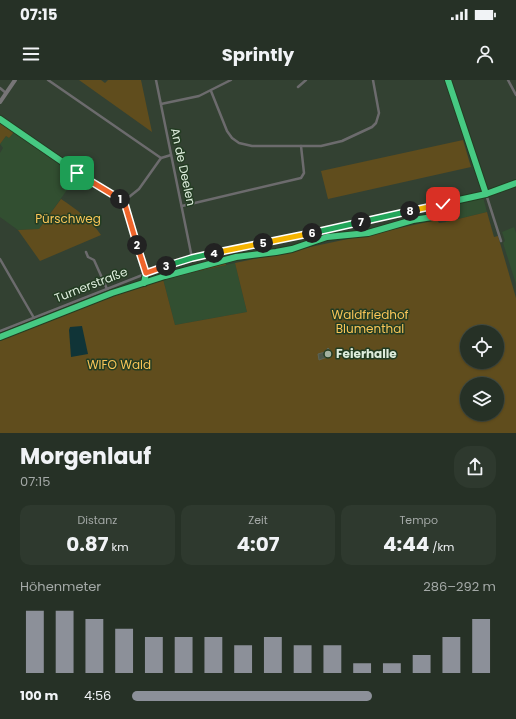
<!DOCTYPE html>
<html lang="de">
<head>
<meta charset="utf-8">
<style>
  body { margin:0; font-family:Poppins,sans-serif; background:#2e392e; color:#f1f3f6; height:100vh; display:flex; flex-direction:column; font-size:15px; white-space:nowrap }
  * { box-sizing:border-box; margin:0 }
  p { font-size:13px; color:#a4a9a7 }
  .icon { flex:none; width:22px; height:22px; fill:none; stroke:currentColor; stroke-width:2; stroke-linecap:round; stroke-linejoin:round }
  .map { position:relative; height:353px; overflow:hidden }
  .drawer { display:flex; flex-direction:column; background:#263126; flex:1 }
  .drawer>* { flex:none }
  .controls { position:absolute; left:460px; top:245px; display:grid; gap:8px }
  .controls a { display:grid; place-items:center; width:44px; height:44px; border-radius:50%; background:#263126; box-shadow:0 1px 3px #0004,0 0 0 1px #424c43; font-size:20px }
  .pin { position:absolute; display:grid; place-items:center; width:34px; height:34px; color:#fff; margin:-17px; border-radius:8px; box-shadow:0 2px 6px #0006 }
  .km { position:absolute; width:20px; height:20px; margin:-10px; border-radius:50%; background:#222; color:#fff; font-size:11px; line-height:20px; text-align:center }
  .round { display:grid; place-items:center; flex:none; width:42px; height:42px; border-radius:16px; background:#2e392e }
  .overview { display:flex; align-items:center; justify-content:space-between; height:68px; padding:0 20px }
  h1 { font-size:22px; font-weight:700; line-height:30px }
  .metrics { display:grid; grid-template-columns:repeat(3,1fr); gap:6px; height:68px; padding:4px 20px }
  .metrics div { display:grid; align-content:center; border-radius:10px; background:#2e392e; text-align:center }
  .metrics b { font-size:20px; font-weight:700 }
  .metrics small { font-size:11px; font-weight:400 }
  .metrics p { font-size:11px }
  .chart { height:112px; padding:8px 20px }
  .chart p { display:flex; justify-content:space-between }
  .chart svg { width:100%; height:72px; margin-top:4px; stroke:#8c9099; stroke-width:6 }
  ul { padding:0 20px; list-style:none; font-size:13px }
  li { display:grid; grid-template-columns:64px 48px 1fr; align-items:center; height:30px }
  li i { height:10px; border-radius:5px; background:#8c9099 }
  .status { display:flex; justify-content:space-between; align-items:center; height:28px; padding:0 20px; background:#263126; direction:ltr }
  .status svg { height:11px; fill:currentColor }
  header { display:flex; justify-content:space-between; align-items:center; height:52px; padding:0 20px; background:#263126; font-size:18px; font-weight:700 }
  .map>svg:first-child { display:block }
</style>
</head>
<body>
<div class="status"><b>07:15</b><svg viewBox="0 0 49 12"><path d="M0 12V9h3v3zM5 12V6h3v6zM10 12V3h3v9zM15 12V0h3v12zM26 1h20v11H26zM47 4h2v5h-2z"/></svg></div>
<header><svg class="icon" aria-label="menu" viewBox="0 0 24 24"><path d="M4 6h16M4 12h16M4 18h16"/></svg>Sprintly<svg class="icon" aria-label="person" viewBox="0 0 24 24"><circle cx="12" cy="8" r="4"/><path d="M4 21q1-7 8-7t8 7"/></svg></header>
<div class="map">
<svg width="516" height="353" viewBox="0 0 516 353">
  <rect width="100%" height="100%" fill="#334132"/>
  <g fill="#324f31">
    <polygon points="14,52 77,96 39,149 18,150 0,137 0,73 3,68 0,64 6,56 9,58"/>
    <polygon points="483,117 487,132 446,142 442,127"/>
    <polygon points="514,147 516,153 516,204 503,163 505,161 502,152"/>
    <polygon points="235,183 247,232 175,245 163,199"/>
  </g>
  <g fill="#604d1d" fill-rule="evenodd">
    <polygon points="79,0 101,0 105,3 108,0 141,0 152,52"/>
    <polygon points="0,42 14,52 9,58 6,56 0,64"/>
    <polygon points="463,60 471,87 328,119 321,91"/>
    <path d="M61,119C76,129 91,140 101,155L40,181L18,150L39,149Z"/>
    <path d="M487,132L494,157L498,156L516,218V353H0V258L156,199L225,180L226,185L163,199L175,245L247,232L235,183L437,140L439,143L446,142ZM467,252H497V282H467ZM467,304H497V334H467Z"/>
  </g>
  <polygon fill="#103437" points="82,246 88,274 71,277 69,250 70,247"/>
  <polygon fill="#4d5749" stroke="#5c6457" points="328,268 330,270 330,276 319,280 318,274 325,272"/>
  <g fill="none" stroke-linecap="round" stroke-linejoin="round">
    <g stroke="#6c6b6d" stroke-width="2.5">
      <polyline points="48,0 161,78"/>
      <polyline points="156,0 192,178"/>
      <polyline points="508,0 516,15"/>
      <polyline points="298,7 306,0"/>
      <polyline points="0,8 6,13"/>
      <polyline points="211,11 227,51 232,58 239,63 252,66 321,66 342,61 372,47 376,43 379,33 373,0"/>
      <polyline points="161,24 199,16 231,0"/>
      <polyline points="0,39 93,103 124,121 146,193"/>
      <polyline points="124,121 139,109 161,78 171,75"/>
      <polyline points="182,126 301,98 304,93 301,66"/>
      <polyline points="86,172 88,177 94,180 107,209"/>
      <polyline points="0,179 34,238"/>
      <polyline points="0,251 178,181 345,146 486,114 501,161"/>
    </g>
    <g stroke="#777577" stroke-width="4">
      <polyline points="448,0 486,114 516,103"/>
      <polyline points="0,22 15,0"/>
    </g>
    <defs>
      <g id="cycleway">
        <polyline points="448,0 486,114"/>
        <polyline points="0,39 93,103 124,121 146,193 144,203"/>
        <polyline points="0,257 112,213 165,196 236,177 276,172 292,169 327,157 368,153 413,140 439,136 436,125 486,114 516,103"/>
      </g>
    </defs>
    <use href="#cycleway" stroke="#233c22" stroke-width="8"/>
    <use href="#cycleway" stroke="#46c982" stroke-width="6"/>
  </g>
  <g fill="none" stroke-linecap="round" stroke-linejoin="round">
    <defs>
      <polyline id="split-1" points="77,93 120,119"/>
      <polyline id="split-2" points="120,119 124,121 137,165"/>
      <polyline id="split-3" points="137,165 146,193 166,186"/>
      <polyline id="split-4" points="166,186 192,178 214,173"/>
      <polyline id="split-5" points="214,173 263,163"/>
      <polyline id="split-6" points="263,163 312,153"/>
      <polyline id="split-7" points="312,153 361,142"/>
      <polyline id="split-8" points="361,142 410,131"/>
      <polyline id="split-9" points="410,131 443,124"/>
    </defs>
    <use href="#split-1" stroke="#fff" stroke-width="8"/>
    <use href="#split-2" stroke="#fff" stroke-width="8"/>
    <use href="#split-3" stroke="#fff" stroke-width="8"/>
    <use href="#split-4" stroke="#fff" stroke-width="8"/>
    <use href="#split-5" stroke="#fff" stroke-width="8"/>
    <use href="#split-6" stroke="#fff" stroke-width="8"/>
    <use href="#split-7" stroke="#fff" stroke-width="8"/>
    <use href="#split-8" stroke="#fff" stroke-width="8"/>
    <use href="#split-9" stroke="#fff" stroke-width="8"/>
    <use href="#split-1" stroke="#f0652b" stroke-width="5"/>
    <use href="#split-2" stroke="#f0652b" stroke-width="5"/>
    <use href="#split-3" stroke="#f0652b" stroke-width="5"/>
    <use href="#split-4" stroke="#22a559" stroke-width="5"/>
    <use href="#split-5" stroke="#f5b400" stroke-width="5"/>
    <use href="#split-6" stroke="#f5b400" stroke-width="5"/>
    <use href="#split-7" stroke="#22a559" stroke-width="5"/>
    <use href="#split-8" stroke="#22a559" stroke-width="5"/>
    <use href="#split-9" stroke="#f5b400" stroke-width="5"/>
  </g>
  <circle fill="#a2b0a0" stroke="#233c22" stroke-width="1.5" cx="328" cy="274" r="4"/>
  <g text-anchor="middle" stroke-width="3" stroke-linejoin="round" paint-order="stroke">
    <g font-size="12" fill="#ddecdc" stroke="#233c22">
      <text transform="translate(183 87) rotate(78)" y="4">An de Deelen</text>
      <text transform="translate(91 205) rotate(-21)" y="4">Turnerstraße</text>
    </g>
    <g font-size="12" fill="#f9c558" stroke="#233c22">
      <text x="68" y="143">Pürschweg</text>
      <text x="370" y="239">Waldfriedhof<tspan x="370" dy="14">Blumenthal</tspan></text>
      <text x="119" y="289">WIFO Wald</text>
    </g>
    <g font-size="12" font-weight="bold" fill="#ddecdc" stroke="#233c22" text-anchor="start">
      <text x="336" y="278">Feierhalle</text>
    </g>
  </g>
</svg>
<div class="controls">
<a><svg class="icon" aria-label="locate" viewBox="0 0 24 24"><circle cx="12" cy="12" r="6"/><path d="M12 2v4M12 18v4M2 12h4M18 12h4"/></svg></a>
<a><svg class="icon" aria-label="layers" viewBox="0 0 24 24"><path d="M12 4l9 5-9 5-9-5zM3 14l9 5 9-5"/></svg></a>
</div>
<div class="pin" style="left:77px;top:93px;background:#1e9e55"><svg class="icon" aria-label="arrive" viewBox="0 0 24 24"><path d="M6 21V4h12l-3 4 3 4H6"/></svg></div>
<div class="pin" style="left:443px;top:124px;background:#d93025"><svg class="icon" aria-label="check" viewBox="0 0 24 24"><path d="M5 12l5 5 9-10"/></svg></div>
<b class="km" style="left:120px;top:119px">1</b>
<b class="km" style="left:137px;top:165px">2</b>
<b class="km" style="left:166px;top:186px">3</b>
<b class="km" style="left:214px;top:173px">4</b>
<b class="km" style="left:263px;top:163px">5</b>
<b class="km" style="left:312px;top:153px">6</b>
<b class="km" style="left:361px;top:142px">7</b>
<b class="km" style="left:410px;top:131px">8</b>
</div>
<section class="drawer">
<div class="overview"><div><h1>Morgenlauf</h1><p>07:15</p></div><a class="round"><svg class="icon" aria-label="share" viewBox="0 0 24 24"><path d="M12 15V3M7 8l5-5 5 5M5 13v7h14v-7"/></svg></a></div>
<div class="metrics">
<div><p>Distanz</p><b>0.87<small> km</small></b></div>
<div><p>Zeit</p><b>4:07</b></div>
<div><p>Tempo</p><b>4:44<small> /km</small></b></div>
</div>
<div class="chart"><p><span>Höhenmeter</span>286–292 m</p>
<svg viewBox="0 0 160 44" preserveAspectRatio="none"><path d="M5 44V6M15 44V6M25 44V11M35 44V17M45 44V22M55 44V22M65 44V22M75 44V27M85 44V22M95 44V27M105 44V27M115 44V38M125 44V38M135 44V33M145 44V22M155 44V11"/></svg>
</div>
<ul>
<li><b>100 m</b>4:56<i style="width:66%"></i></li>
</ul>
</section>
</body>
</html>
